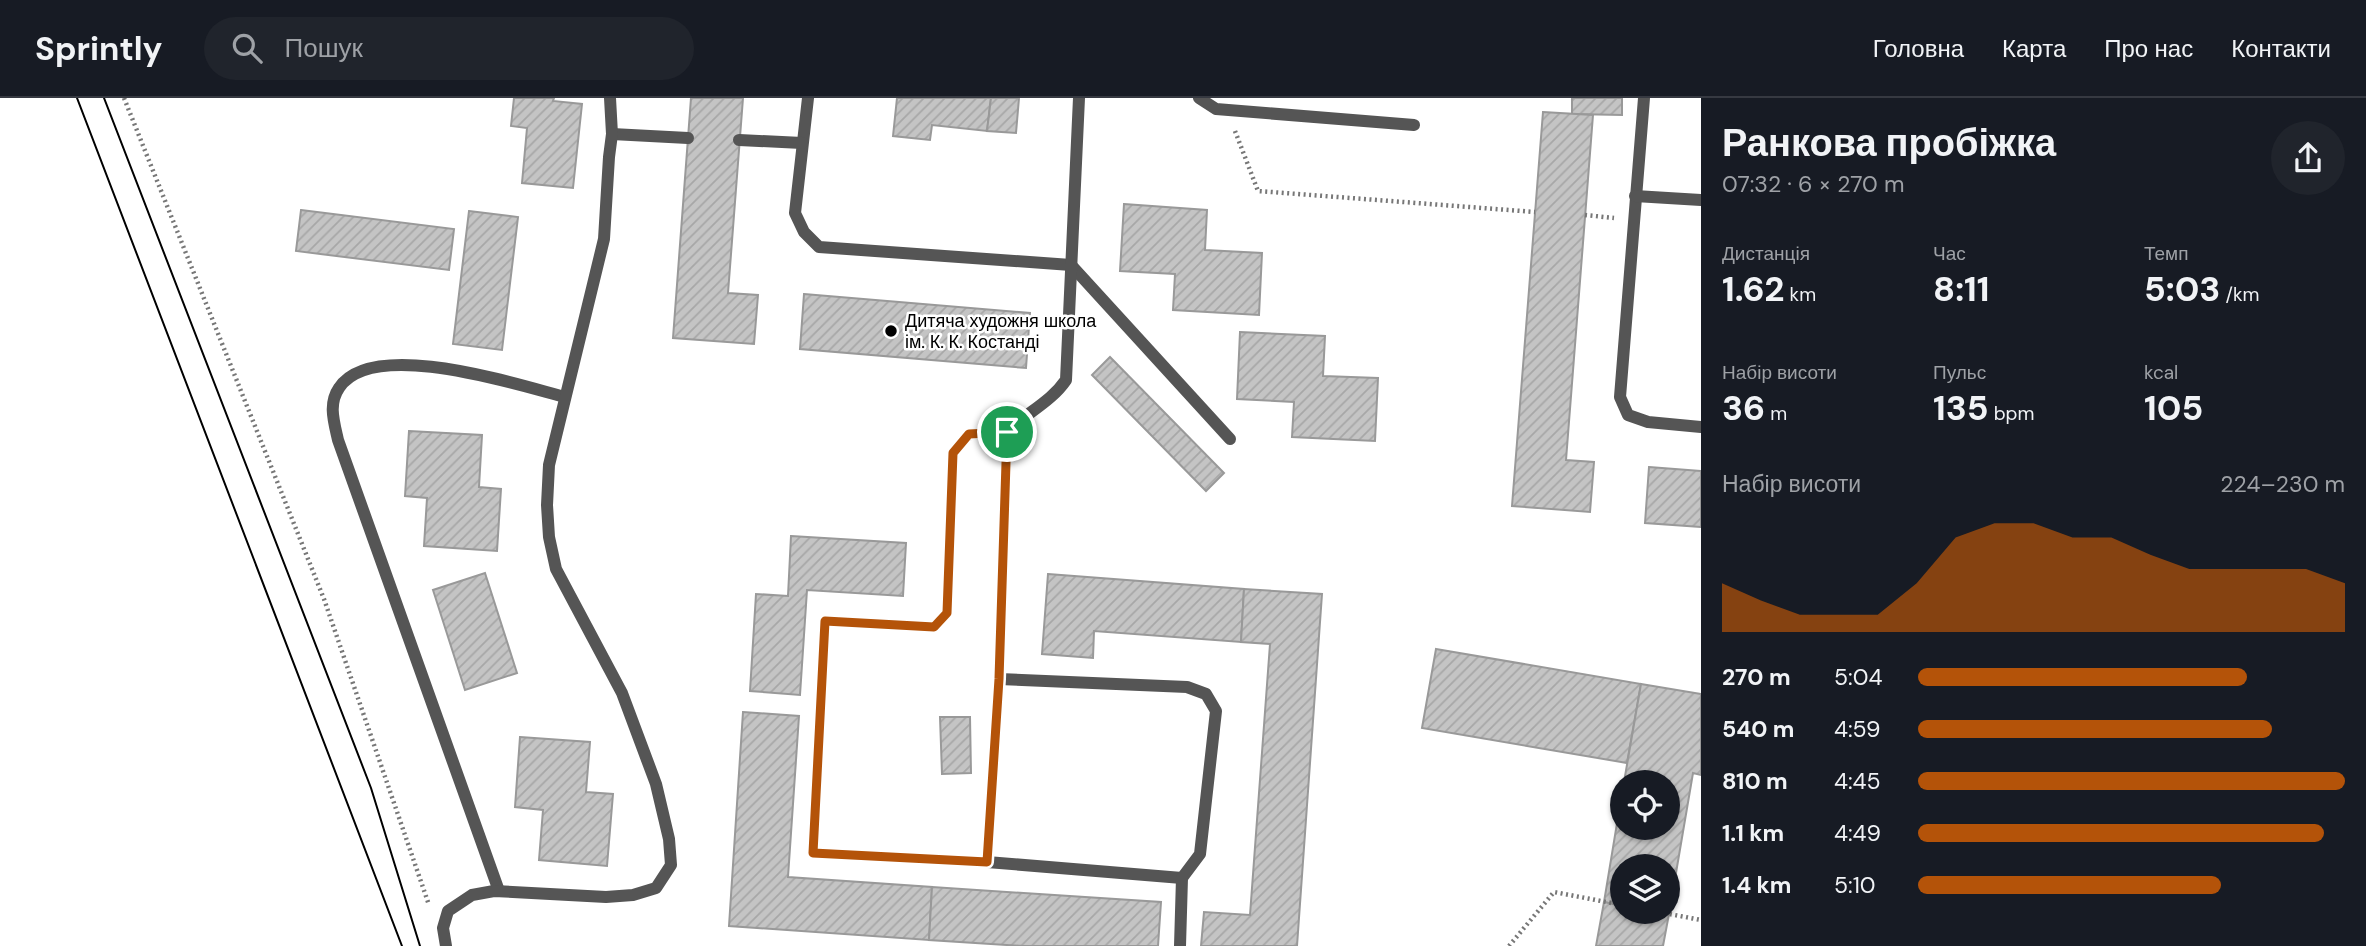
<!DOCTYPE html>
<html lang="uk">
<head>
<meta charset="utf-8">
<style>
  body { margin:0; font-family:"DM Sans",sans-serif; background:#20242c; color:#f1f3f6; height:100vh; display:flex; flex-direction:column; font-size:26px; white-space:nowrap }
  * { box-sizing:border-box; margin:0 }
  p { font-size:23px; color:#9ea1a6 }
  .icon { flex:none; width:38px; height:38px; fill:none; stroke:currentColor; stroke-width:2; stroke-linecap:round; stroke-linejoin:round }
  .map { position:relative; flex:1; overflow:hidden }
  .drawer { display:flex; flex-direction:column; background:#171b24; width:665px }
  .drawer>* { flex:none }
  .fabs { position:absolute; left:1610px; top:672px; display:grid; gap:14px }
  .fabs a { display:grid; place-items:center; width:70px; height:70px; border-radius:50%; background:#171b24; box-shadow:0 2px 5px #0004; font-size:35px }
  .pin { position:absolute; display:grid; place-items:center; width:60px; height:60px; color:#fff; margin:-30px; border:4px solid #fff; border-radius:50%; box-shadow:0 2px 7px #0007 }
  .round { display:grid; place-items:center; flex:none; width:74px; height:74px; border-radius:37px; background:#20242c }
  .headline { display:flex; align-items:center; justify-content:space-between; height:119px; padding:0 21px }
  h1 { font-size:38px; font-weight:700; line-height:52px }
  .figures { display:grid; grid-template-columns:repeat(3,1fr); gap:10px; height:119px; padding:7px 21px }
  .figures div { display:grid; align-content:center }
  .figures b { font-size:35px; font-weight:700 }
  .figures small { font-size:19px; font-weight:400 }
  .figures p { font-size:19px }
  .chart { height:196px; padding:14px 21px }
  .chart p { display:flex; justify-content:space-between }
  .chart svg { width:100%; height:126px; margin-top:7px; fill:#b45309; opacity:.7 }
  ul { padding:0 21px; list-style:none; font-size:23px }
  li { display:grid; grid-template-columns:112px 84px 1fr; align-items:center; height:52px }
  li i { height:18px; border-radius:9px; background:#b45309 }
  header { display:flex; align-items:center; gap:42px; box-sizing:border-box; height:98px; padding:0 35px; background:#171b24; border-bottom:2px solid #363941 }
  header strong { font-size:33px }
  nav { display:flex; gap:38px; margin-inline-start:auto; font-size:24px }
  .search { width:490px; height:63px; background:#20242c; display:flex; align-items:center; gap:18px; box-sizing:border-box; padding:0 24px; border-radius:38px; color:#9ea1a6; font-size:26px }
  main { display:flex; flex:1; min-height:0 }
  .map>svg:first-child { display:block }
</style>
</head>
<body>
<header>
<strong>Sprintly</strong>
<div class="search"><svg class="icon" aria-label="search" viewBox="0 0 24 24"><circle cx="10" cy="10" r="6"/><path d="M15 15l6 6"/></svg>Пошук</div>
<nav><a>Головна</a><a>Карта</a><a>Про нас</a><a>Контакти</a></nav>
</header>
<main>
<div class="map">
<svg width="1701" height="848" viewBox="0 0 1701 848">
  <defs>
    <pattern id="building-hatch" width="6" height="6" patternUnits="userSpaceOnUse" patternTransform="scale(1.75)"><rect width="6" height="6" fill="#c4c4c4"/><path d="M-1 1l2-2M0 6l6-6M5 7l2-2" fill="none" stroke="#a7a7a7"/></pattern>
  </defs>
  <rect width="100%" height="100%" fill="#fff"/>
  <g fill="url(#building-hatch)" stroke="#999" stroke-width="2">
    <polygon points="514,0 554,0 553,3 582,6 573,90 522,85 527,30 511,28"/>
    <polygon points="691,0 743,0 728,195 758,197 754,246 673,240"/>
    <polygon points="897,0 991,0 987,33 932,27 930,42 893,38"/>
    <polygon points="991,0 1019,0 1016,35 987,33"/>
    <polygon points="1572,0 1622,0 1622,17 1572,16"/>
    <polygon points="1543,14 1593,17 1566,362 1594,364 1590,414 1512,408"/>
    <polygon points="1124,106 1207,112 1205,152 1262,155 1259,217 1173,212 1175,176 1120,173"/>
    <polygon points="301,112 454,131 449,172 296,153"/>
    <polygon points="469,113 518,119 502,252 453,246"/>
    <polygon points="804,196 1030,215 1026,270 800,251"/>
    <polygon points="1240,234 1325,238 1323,278 1378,280 1375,343 1292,339 1294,304 1237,301"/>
    <polygon points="1110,259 1224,375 1206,393 1092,277"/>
    <polygon points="409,333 482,337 479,389 501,391 497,453 424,448 427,400 405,398"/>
    <polygon points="1649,369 1701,373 1701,429 1645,425"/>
    <polygon points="791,438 906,445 903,498 807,492 800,597 750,593 756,496 788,498"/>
    <polygon points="485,475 517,575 465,592 433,492"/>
    <polygon points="1048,476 1244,491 1241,544 1094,533 1093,560 1042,556"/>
    <polygon points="1244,491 1322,496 1297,848 1201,848 1204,814 1250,817 1270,546 1241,544"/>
    <polygon points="1436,551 1641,586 1627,665 1422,630"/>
    <polygon points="1641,586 1701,596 1701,677 1693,675 1669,816 1657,814 1668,814 1668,768 1622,768 1622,808 1604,804 1622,695 1622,730 1668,730 1668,684 1624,684"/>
    <polygon points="743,614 799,618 788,779 932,789 929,842 729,828"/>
    <polygon points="940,619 970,619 971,675 942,676"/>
    <polygon points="520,639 590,644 586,694 613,696 607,768 539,762 543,712 515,709"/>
    <polygon points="932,789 1161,804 1158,848 1022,848 929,842"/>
    <polygon points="1604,804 1622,808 1622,814 1669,816 1663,848 1596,848"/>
  </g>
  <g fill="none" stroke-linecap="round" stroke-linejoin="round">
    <g stroke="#777" stroke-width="4.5" stroke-dasharray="2 3.5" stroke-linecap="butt">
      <polyline points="124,0 324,501 429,807"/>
      <polyline points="1235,33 1258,93 1535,114"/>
      <polyline points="1585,117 1614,120"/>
      <polyline points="1659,814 1701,822"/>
      <polyline points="1509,848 1554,794 1622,807"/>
    </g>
    <g stroke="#555" stroke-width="12">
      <polyline points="808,0 795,115 804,134 819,149 1071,167 1230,341"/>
      <path d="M1079,0L1066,282C1051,304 1026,315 1007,334L999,581L987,764L1182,780"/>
      <polyline points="1199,0 1216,11 1414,27"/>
      <polyline points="1644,0 1620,299 1628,317 1648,324 1701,329"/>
      <polyline points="612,36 688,40"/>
      <polyline points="739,42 802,45"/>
      <polyline points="1635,98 1701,102"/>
      <polyline points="999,581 1187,589 1206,596 1216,613 1200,756 1182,780 1180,848"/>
      <polyline points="987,764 813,755 825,523 934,529 947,515 953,355 969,336 1007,334"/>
      <path d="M499,793L338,342C334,324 328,306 339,290C372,239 518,287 565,299"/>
      <polyline points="446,848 443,830 448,813 472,797 494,793 606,799 633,797 656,790 671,767 669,741 656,686 622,595 556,471 549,439 547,407 549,367 604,141 609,59 612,36 610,0"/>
    </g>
    <g stroke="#000" stroke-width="2">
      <polyline points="77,0 402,848"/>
      <polyline points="104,0 371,690 420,848"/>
    </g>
  </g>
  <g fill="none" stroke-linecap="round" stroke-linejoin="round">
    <defs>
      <polygon id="route" points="1007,334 999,581 987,764 813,755 825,523 934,529 947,515 953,355 969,336"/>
    </defs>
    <use href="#route" stroke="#fff" stroke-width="14"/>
    <use href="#route" stroke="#b45309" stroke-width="9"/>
  </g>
  <circle fill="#000" stroke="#fff" stroke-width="2.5" cx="891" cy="233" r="7"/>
  <g text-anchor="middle" stroke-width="5" stroke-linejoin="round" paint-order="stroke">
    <g font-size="18" fill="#000" stroke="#fff" text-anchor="start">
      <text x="905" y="229">Дитяча художня школа<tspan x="905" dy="21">ім. К. К. Костанді</tspan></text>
    </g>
  </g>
</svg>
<div class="fabs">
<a><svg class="icon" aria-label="locate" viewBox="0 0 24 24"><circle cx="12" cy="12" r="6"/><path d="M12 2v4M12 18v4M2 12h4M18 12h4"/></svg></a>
<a><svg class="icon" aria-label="layers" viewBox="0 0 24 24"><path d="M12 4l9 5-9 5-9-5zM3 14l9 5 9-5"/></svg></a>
</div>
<div class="pin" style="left:1007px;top:334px;background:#1e9e55"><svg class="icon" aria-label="arrive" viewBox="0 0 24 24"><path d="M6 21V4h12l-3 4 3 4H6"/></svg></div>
</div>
<section class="drawer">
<div class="headline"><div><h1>Ранкова пробіжка</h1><p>07:32 · 6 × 270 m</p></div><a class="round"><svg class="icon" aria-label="share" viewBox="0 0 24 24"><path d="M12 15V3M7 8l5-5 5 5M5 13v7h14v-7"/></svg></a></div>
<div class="figures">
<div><p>Дистанція</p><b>1.62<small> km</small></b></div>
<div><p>Час</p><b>8:11</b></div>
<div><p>Темп</p><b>5:03<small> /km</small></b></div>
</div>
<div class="figures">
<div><p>Набір висоти</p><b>36<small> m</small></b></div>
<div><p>Пульс</p><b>135<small> bpm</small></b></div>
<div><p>kcal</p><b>105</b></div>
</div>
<div class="chart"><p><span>Набір висоти</span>224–230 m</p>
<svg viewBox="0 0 160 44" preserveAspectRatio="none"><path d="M0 44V27L10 33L20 38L30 38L40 38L50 27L60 11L70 6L80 6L90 11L100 11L110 17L120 22L130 22L140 22L150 22L160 27V44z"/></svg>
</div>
<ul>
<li><b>270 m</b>5:04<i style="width:77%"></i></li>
<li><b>540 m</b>4:59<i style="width:83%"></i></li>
<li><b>810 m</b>4:45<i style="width:100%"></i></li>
<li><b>1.1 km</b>4:49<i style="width:95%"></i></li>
<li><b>1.4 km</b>5:10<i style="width:71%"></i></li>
</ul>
</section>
</main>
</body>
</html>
